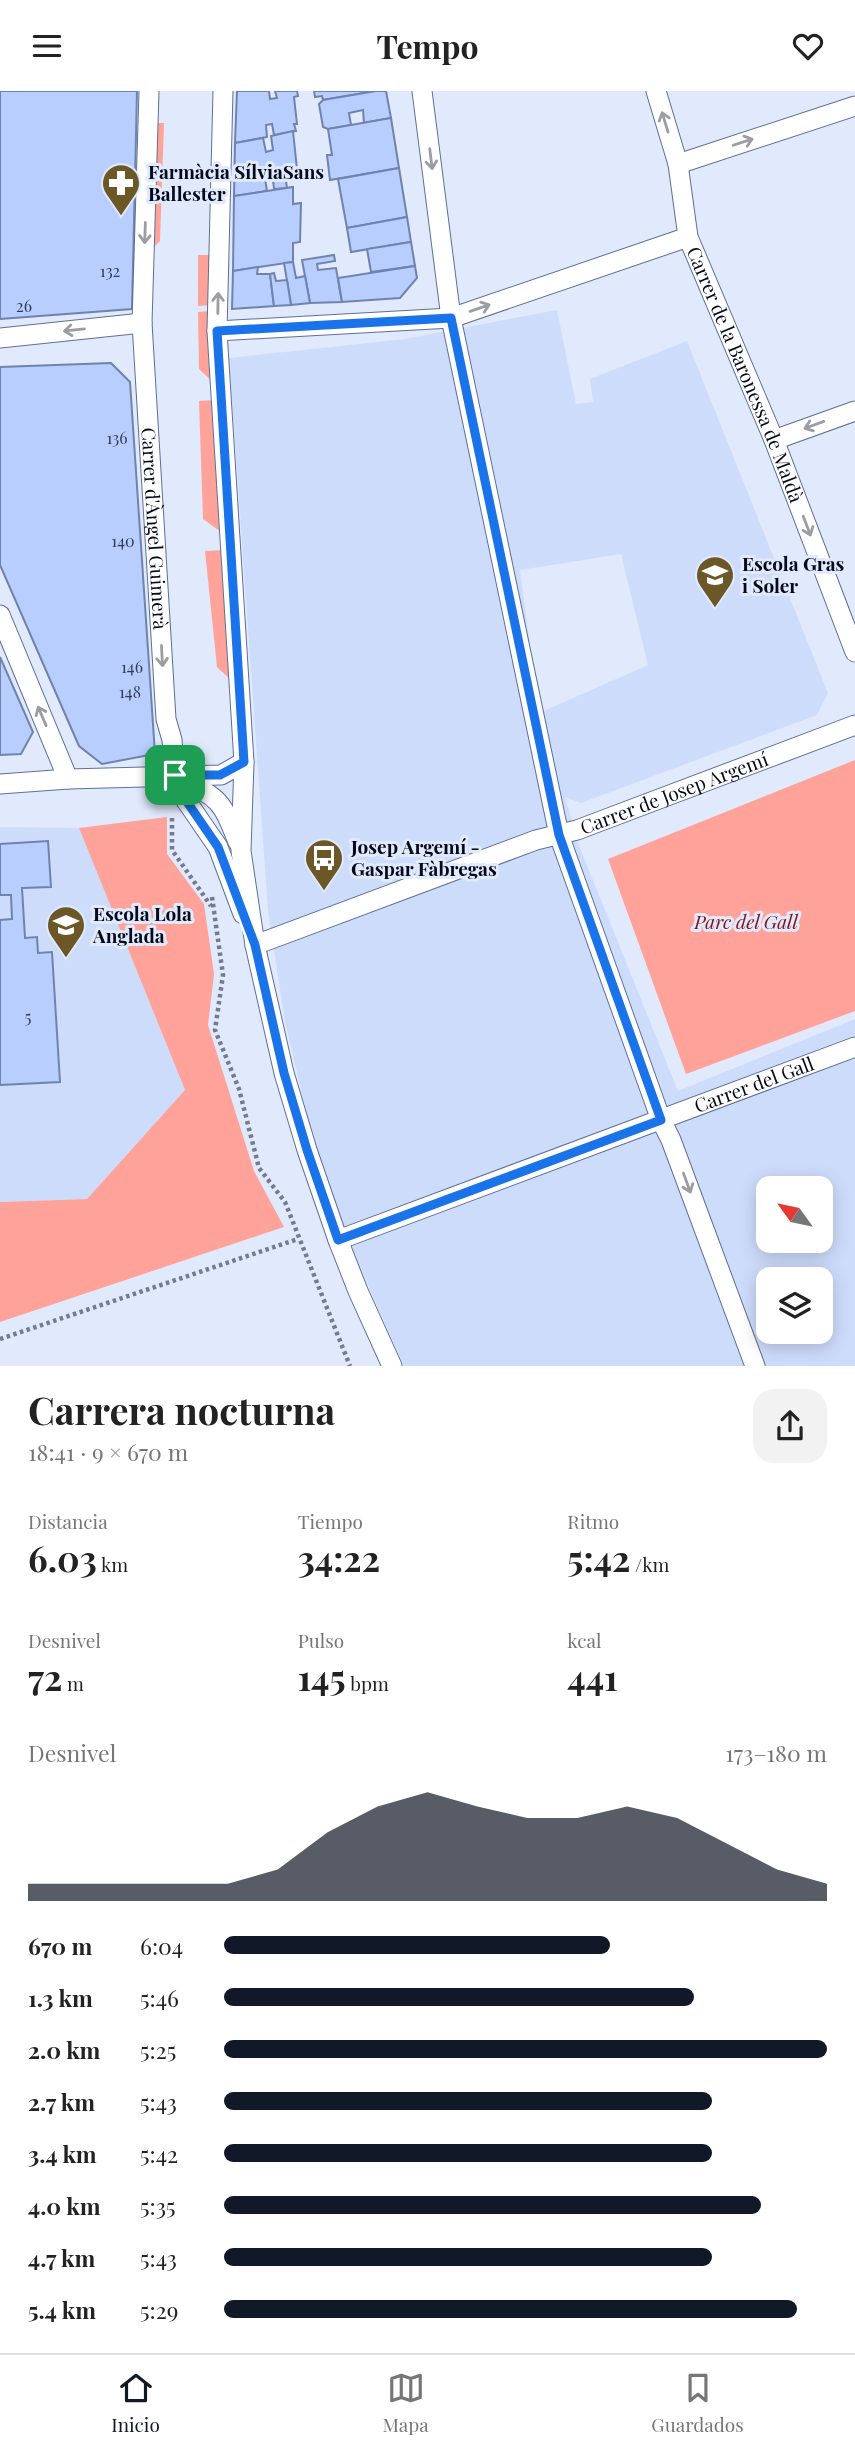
<!DOCTYPE html>
<html lang="es">
<head>
<meta charset="utf-8">
<style>
  body { margin:0; font-family:"Playfair Display",serif; background:#f2f2f2; color:#222; height:100vh; display:flex; flex-direction:column; font-size:26px; white-space:nowrap }
  * { box-sizing:border-box; margin:0 }
  p { font-size:23px; color:#767676 }
  .icon { flex:none; width:38px; height:38px; fill:none; stroke:currentColor; stroke-width:2; stroke-linecap:round; stroke-linejoin:round }
  .map { position:relative; height:1275px; overflow:hidden }
  .details { display:flex; flex-direction:column; background:#fff; flex:1 }
  .details>* { flex:none }
  .needle { width:46px; rotate:303deg }
  .buttons { position:absolute; left:756px; top:1085px; display:grid; gap:14px }
  .buttons a { display:grid; place-items:center; width:77px; height:77px; border-radius:14px; background:#fff; box-shadow:0 4px 18px #0003; font-size:35px }
  .pin { position:absolute; display:grid; place-items:center; width:60px; height:60px; color:#fff; margin:-30px; border-radius:14px; box-shadow:0 4px 10px #0006 }
  .round { display:grid; place-items:center; flex:none; width:74px; height:74px; border-radius:21px; background:#f2f2f2 }
  .head { display:flex; align-items:center; justify-content:space-between; height:119px; padding:0 28px }
  h1 { font-size:38px; font-weight:700; line-height:52px }
  .figures { display:grid; grid-template-columns:repeat(3,1fr); gap:10px; height:119px; padding:7px 28px }
  .figures div { display:grid; align-content:center }
  .figures b { font-size:35px; font-weight:700 }
  .figures small { font-size:19px; font-weight:400 }
  .figures p { font-size:19px }
  .chart { height:196px; padding:14px 28px }
  .chart p { display:flex; justify-content:space-between }
  .chart svg { width:100%; height:126px; margin-top:7px; fill:#111827; opacity:.7 }
  ul { padding:0 28px; list-style:none; font-size:23px }
  li { display:grid; grid-template-columns:112px 84px 1fr; align-items:center; height:52px }
  li i { height:18px; border-radius:9px; background:#111827 }
  header { display:flex; justify-content:space-between; align-items:center; height:91px; padding:0 28px; background:#fff; font-size:32px; font-weight:700 }
  .menu { display:flex; justify-content:space-around; align-items:center; height:98px; border-top:2px solid #e0e0e0; background:#fff; font-size:19px; color:#767676 }
  .menu a { display:grid; justify-items:center; gap:4px }
  .menu .current { color:#111827 }
  .map>svg:first-child { display:block }
</style>
</head>
<body>
<header><svg class="icon" aria-label="menu" viewBox="0 0 24 24"><path d="M4 6h16M4 12h16M4 18h16"/></svg>Tempo<svg class="icon" aria-label="heart" viewBox="0 0 24 24"><path d="M12 20l-8-8c-3-5 5-10 8-4 3-6 11-1 8 4z"/></svg></header>
<div class="map">
<svg width="855" height="1275" viewBox="0 0 855 1275">
  <rect width="100%" height="100%" fill="#e1e9fc"/>
  <g fill="#cedcfc" fill-rule="evenodd">
    <path d="M557,219L576,313L593,311L590,288L687,250L828,602L817,624L581,712L565,706L578,752L678,1000L855,928V1275H404L324,1096L285,931L268,820L229,267L405,248ZM621,463L648,574L539,622L520,479ZM768,1097H821V1150H768ZM768,1188H821V1241H768Z"/>
    <polygon points="0,736 79,737 185,999 87,1108 0,1111"/>
  </g>
  <g fill="#ffa299">
    <polygon points="146,32 164,32 160,150 145,165"/>
    <polygon points="198,164 212,164 211,214 198,215"/>
    <polygon points="211,220 214,292 199,278 198,221"/>
    <polygon points="215,309 224,443 203,428 199,310"/>
    <polygon points="224,459 232,590 217,576 205,460"/>
    <polygon points="855,669 855,920 686,983 608,768"/>
    <polygon points="167,726 167,763 204,813 214,883 208,934 254,1080 284,1136 0,1231 0,1111 87,1108 185,999 79,737"/>
  </g>
  <g fill="#b8cefe" stroke="#7083ad" stroke-width="2">
    <polygon points="0,0 137,0 132,218 0,228"/>
    <polygon points="237,0 269,0 270,8 277,7 275,0 297,0 298,5 294,6 297,33 294,33 296,40 274,44 272,33 266,34 267,46 235,52"/>
    <polygon points="314,0 376,0 323,9 322,5 315,6"/>
    <polygon points="376,0 386,0 391,27 364,32 363,19 349,22 351,34 328,38 323,36 319,13 323,9"/>
    <polygon points="391,27 399,77 330,89 327,64 332,64 328,38"/>
    <polygon points="293,40 298,88 286,90 287,97 274,98 272,80 264,81 267,100 234,105 235,52 263,47 266,61 273,59 271,45"/>
    <polygon points="399,77 407,126 347,137 338,88"/>
    <polygon points="293,96 293,113 301,112 300,151 293,152 293,171 233,180 234,105"/>
    <polygon points="407,126 411,151 351,161 347,137"/>
    <polygon points="411,151 415,175 371,181 367,158"/>
    <polygon points="334,164 335,170 317,173 318,179 336,177 342,211 310,212 302,169"/>
    <polygon points="293,171 296,187 305,185 310,212 291,214 284,172"/>
    <polygon points="415,175 417,187 400,207 342,211 338,187"/>
    <polygon points="258,176 257,183 270,183 274,215 232,218 233,180"/>
    <polygon points="274,182 276,190 287,189 291,214 274,215 270,183"/>
    <polygon points="111,272 130,291 155,663 102,673 79,655 0,474 0,276"/>
    <polygon points="0,566 33,641 21,663 0,664"/>
    <polygon points="48,750 51,796 22,797 25,847 37,846 38,862 52,861 60,991 0,994 0,829 12,828 11,804 0,804 0,753"/>
  </g>
  <g fill="none" stroke-linecap="round" stroke-linejoin="round">
    <defs>
      <g id="street">
        <path id="s1" d="M149,0L142,232L166,628L172,649L175,684L185,708L218,756L243,823"/>
        <polyline points="223,0 217,240 244,671 241,760 255,854 284,982 307,1059 338,1149 358,1200 392,1275"/>
        <polyline points="422,0 451,227 559,744 661,1029 671,1049 755,1275"/>
        <path id="s2" d="M656,0L678,73L688,146L774,349L855,561"/>
        <polyline points="678,73 855,15"/>
        <polyline points="217,240 451,227 688,146"/>
        <polyline points="0,247 142,232"/>
        <polyline points="774,349 855,320"/>
        <polyline points="0,524 68,688"/>
        <path d="M179,687C220,708 221,708 238,751"/>
        <polyline points="0,693 68,688 221,684 244,671"/>
        <path id="s3" d="M255,854L536,749L577,739L855,634"/>
        <path id="s4" d="M338,1149L855,956"/>
      </g>
    </defs>
    <use href="#street" stroke="#5d6f98" stroke-width="21"/>
    <g stroke="#757b8d" stroke-width="4.5" stroke-dasharray="3.5 3.5" stroke-linecap="butt">
      <polyline points="172,727 172,759 211,815"/>
      <polyline points="212,806 223,884 215,939 239,998 259,1077 285,1111 350,1275"/>
      <polyline points="0,1248 298,1148"/>
    </g>
    <use href="#street" stroke="#fff" stroke-width="19"/>
  </g>
  <defs><path id="oneway-shaft" d="M-6 0H5M1.5-3L5.5 0L1.5 3" fill="none" stroke-width="1.6" stroke-linecap="round" stroke-linejoin="round" transform="scale(1.75)"/></defs>
  <g stroke="#9b9da3">
    <use href="#oneway-shaft" transform="translate(665 31) rotate(-107)"/>
    <use href="#oneway-shaft" transform="translate(743 51) rotate(-18)"/>
    <use href="#oneway-shaft" transform="translate(431 68) rotate(83)"/>
    <use href="#oneway-shaft" transform="translate(145 142) rotate(92)"/>
    <use href="#oneway-shaft" transform="translate(218 212) rotate(-89)"/>
    <use href="#oneway-shaft" transform="translate(480 217) rotate(-19)"/>
    <use href="#oneway-shaft" transform="translate(74 239) rotate(174)"/>
    <use href="#oneway-shaft" transform="translate(814 334) rotate(160)"/>
    <use href="#oneway-shaft" transform="translate(807 435) rotate(69)"/>
    <use href="#oneway-shaft" transform="translate(162 565) rotate(87)"/>
    <use href="#oneway-shaft" transform="translate(42 625) rotate(-113)"/>
    <use href="#oneway-shaft" transform="translate(687 1092) rotate(70)"/>
  </g>
  <g fill="none" stroke-linecap="round" stroke-linejoin="round">
    <defs>
      <polygon id="route" points="451,227 559,744 661,1029 338,1149 307,1059 284,982 255,854 218,756 185,708 175,684 220,684 244,671 217,240"/>
    </defs>
    <use href="#route" stroke="#fff" stroke-width="14"/>
    <use href="#route" stroke="#1a73e8" stroke-width="9"/>
  </g>
  <defs>
    <symbol id="pharmacy-pin" viewBox="-11 -11 22 30"><path d="M0 17L-7.5 6A9.5 9.5 0 1 1 7.5 6Z" fill="#6c5726" stroke="#e1e9fc"/><path d="M-2-6h4v4h4v4h-4v4h-4v-4h-4v-4h4Z" fill="#fff"/></symbol>
    <symbol id="school-pin" viewBox="-11 -11 22 30"><path d="M0 17L-7.5 6A9.5 9.5 0 1 1 7.5 6Z" fill="#6c5726" stroke="#e1e9fc"/><path d="M0-5L7-2L0 1L-7-2ZM-4 1L0 2.5L4 1V4Q0 6-4 4Z" fill="#fff"/></symbol>
    <symbol id="bus-pin" viewBox="-11 -11 22 30"><path d="M0 17L-7.5 6A9.5 9.5 0 1 1 7.5 6Z" fill="#6c5726" stroke="#e1e9fc"/><path d="M-5-6H5V4H4V6H2V4H-2V6H-4V4H-5ZM-3.5-4V0h7V-4ZM-3.5 1.2v1.5H-2V1.2ZM2 1.2v1.5H3.5V1.2Z" fill="#fff"/></symbol>
  </defs>
  <g fill-rule="evenodd">
    <use href="#pharmacy-pin" x="99" y="70" width="44" height="60"/>
    <use href="#school-pin" x="693" y="462" width="44" height="60"/>
    <use href="#bus-pin" x="302" y="745" width="44" height="60"/>
    <use href="#school-pin" x="44" y="812" width="44" height="60"/>
  </g>
  <g text-anchor="middle" stroke-width="6" stroke-linejoin="round" paint-order="stroke">
    <g font-size="16" fill="#323b53">
      <text x="110" y="186">132</text>
      <text x="24" y="221">26</text>
      <text x="117" y="353">136</text>
      <text x="123" y="456">140</text>
      <text x="132" y="582">146</text>
      <text x="130" y="607">148</text>
      <text x="28" y="932">5</text>
    </g>
    <g font-size="19" font-weight="bold" fill="#050a1a" stroke="#e1e9fc" text-anchor="start">
      <text x="148" y="88">Farmàcia SílviaSans<tspan x="148" dy="22">Ballester</tspan></text>
      <text x="742" y="480">Escola Gras<tspan x="742" dy="22">i Soler</tspan></text>
      <text x="351" y="763">Josep Argemí -<tspan x="351" dy="22">Gaspar Fàbregas</tspan></text>
      <text x="93" y="830">Escola Lola<tspan x="93" dy="22">Anglada</tspan></text>
    </g>
    <g font-size="19" fill="#050a1a" stroke="#e1e9fc">
      <text dy="7" stroke="none"><textPath href="#s2" startOffset="299">Carrer de la Baronessa de Maldà</textPath></text>
      <text dy="7" stroke="none"><textPath href="#s1" startOffset="438">Carrer d'Àngel Guimerà</textPath></text>
      <text dy="7" stroke="none"><textPath href="#s3" startOffset="446">Carrer de Josep Argemí</textPath></text>
      <text dy="7" stroke="none"><textPath href="#s4" startOffset="444">Carrer del Gall</textPath></text>
    </g>
    <g font-size="19" font-style="italic" fill="#861317" stroke="#e1e9fc">
      <text x="746" y="838">Parc del Gall</text>
    </g>
  </g>
</svg>
<div class="buttons">
<a><svg class="needle" viewBox="-14 -14 28 28"><path d="M0-13l5 13h-10z" fill="#e53935"/><path d="M0 13l5-13h-10z" fill="#767676"/></svg></a>
<a><svg class="icon" aria-label="layers" viewBox="0 0 24 24"><path d="M12 4l9 5-9 5-9-5zM3 14l9 5 9-5"/></svg></a>
</div>
<div class="pin" style="left:175px;top:684px;background:#1e9e55"><svg class="icon" aria-label="arrive" viewBox="0 0 24 24"><path d="M6 21V4h12l-3 4 3 4H6"/></svg></div>
</div>
<section class="details">
<div class="head"><div><h1>Carrera nocturna</h1><p>18:41 · 9 × 670 m</p></div><a class="round"><svg class="icon" aria-label="share" viewBox="0 0 24 24"><path d="M12 15V3M7 8l5-5 5 5M5 13v7h14v-7"/></svg></a></div>
<div class="figures">
<div><p>Distancia</p><b>6.03<small> km</small></b></div>
<div><p>Tiempo</p><b>34:22</b></div>
<div><p>Ritmo</p><b>5:42<small> /km</small></b></div>
</div>
<div class="figures">
<div><p>Desnivel</p><b>72<small> m</small></b></div>
<div><p>Pulso</p><b>145<small> bpm</small></b></div>
<div><p>kcal</p><b>441</b></div>
</div>
<div class="chart"><p><span>Desnivel</span>173–180 m</p>
<svg viewBox="0 0 160 44" preserveAspectRatio="none"><path d="M0 44V38L10 38L20 38L30 38L40 38L50 33L60 20L70 11L80 6L90 11L100 15L110 15L120 11L130 15L140 24L150 33L160 38V44z"/></svg>
</div>
<ul>
<li><b>670 m</b>6:04<i style="width:64%"></i></li>
<li><b>1.3 km</b>5:46<i style="width:78%"></i></li>
<li><b>2.0 km</b>5:25<i style="width:100%"></i></li>
<li><b>2.7 km</b>5:43<i style="width:81%"></i></li>
<li><b>3.4 km</b>5:42<i style="width:81%"></i></li>
<li><b>4.0 km</b>5:35<i style="width:89%"></i></li>
<li><b>4.7 km</b>5:43<i style="width:81%"></i></li>
<li><b>5.4 km</b>5:29<i style="width:95%"></i></li>
</ul>
</section>
<nav class="menu">
<a class="current"><svg class="icon" aria-label="home" viewBox="0 0 24 24"><path d="M3 11l9-7 9 7M6 9v11h12V9"/></svg>Inicio</a>
<a><svg class="icon" aria-label="map" viewBox="0 0 24 24"><path d="M3 6l6-2 6 2 6-2v14l-6 2-6-2-6 2zM9 4v14M15 6v14"/></svg>Mapa</a>
<a><svg class="icon" aria-label="saved" viewBox="0 0 24 24"><path d="M7 4h10v16l-5-4-5 4z"/></svg>Guardados</a>
</nav>
</body>
</html>
